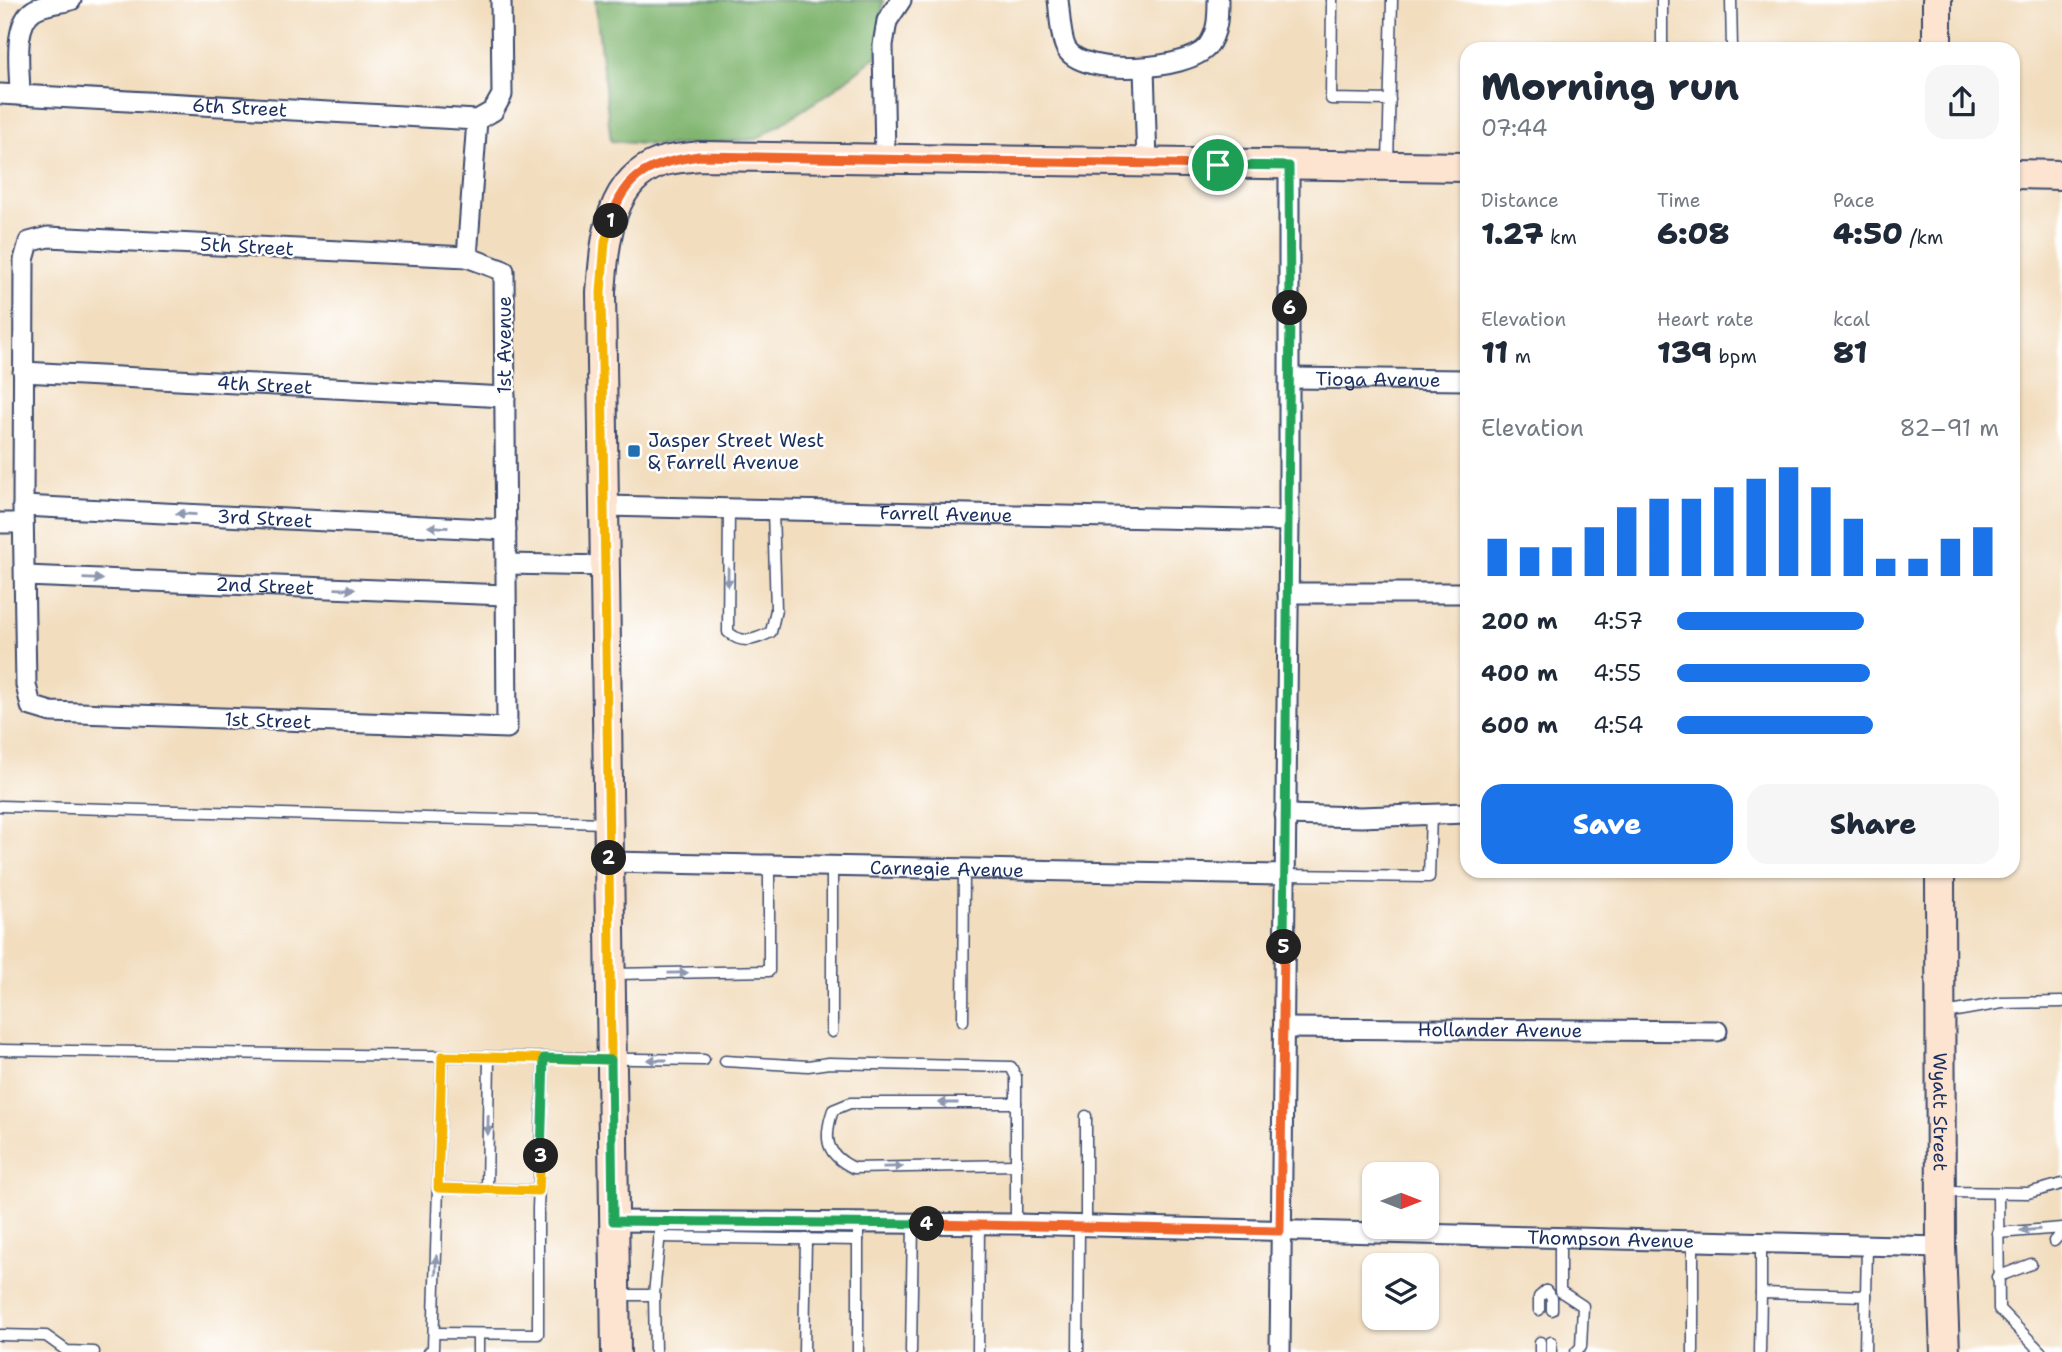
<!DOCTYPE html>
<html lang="en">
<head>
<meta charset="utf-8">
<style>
  body { margin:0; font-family:"Shantell Sans",sans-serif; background:#f6f6f7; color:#1f2937; height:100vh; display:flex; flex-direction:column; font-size:26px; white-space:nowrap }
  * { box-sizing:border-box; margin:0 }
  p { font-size:23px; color:#747a83 }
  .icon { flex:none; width:38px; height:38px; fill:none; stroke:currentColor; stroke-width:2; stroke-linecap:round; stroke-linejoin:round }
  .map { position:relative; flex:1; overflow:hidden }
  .details { position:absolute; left:1460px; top:42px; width:560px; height:836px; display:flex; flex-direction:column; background:#fff; border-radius:21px; box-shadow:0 2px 5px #0004 }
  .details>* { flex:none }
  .needle { width:46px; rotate:90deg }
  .buttons { position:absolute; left:1362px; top:1162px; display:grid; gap:14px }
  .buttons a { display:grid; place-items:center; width:77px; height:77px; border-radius:14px; background:#fff; box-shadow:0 2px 5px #0004; font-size:35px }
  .pin { position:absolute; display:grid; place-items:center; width:60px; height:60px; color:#fff; margin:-30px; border:4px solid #fff; border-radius:50%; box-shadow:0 2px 7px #0007 }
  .km { position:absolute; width:35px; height:35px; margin:-18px; border-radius:50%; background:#222; color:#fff; font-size:19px; line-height:35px; text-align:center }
  .round { display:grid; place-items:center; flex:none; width:74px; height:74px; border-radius:21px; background:#f6f6f7 }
  .overview { display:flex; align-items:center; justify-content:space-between; height:119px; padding:0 21px }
  h1 { font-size:38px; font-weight:800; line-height:52px }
  .stats { display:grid; grid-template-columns:repeat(3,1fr); gap:10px; height:119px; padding:7px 21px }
  .stats div { display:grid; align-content:center }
  .stats b { font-size:30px; font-weight:800 }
  .stats small { font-size:19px; font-weight:400 }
  .stats p { font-size:19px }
  .chart { height:196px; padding:14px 21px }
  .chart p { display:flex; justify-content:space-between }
  .chart svg { width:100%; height:126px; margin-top:7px; stroke:#1a73e8; stroke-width:6 }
  .button { display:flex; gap:14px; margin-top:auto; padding:14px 21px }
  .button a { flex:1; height:80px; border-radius:21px; background:#1a73e8; color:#fff; font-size:28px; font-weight:800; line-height:80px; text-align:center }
  .button a+a { background:#f6f6f7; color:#1f2937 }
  ul { padding:0 21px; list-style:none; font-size:23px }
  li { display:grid; grid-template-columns:112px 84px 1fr; align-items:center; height:52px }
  li i { height:18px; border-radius:9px; background:#1a73e8 }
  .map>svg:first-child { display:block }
</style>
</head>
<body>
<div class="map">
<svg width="2062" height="1352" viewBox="0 0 2062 1352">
  <rect width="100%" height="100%" fill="#fff"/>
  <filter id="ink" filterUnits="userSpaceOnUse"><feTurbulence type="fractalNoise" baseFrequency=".0143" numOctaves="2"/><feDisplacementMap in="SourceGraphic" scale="14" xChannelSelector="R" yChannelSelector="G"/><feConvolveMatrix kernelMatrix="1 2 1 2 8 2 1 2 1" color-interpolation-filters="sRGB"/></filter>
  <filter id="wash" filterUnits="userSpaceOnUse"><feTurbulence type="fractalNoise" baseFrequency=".00686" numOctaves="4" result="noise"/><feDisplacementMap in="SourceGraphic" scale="28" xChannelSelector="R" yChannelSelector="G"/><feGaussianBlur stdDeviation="1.57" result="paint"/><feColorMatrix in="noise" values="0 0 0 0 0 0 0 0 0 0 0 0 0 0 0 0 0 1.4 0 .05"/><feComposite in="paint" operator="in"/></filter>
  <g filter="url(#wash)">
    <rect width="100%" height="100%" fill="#f2ddbe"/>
    <polygon fill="#80b570" stroke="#4e7267" stroke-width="2" points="595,0 883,0 878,55 829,93 757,139 666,146 611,141"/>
  </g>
  <g filter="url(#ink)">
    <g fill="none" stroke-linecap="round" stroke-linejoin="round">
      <defs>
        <g id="lane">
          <polyline points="1332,0 1331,99 1390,100"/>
          <polyline points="1662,0 1662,49"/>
          <polyline points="1731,0 1732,49"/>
          <polyline points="1388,164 1392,0"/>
          <path d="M729,509L728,632C742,645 755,640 771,632L776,610L773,510"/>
          <polyline points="0,806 605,823"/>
          <polyline points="1285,875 1429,877 1431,814"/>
          <polyline points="614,974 769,971 769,864"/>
          <polyline points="1945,1013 2002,1003 2062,1002"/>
          <polyline points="963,1021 964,868"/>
          <polyline points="832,1032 832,865"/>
          <polyline points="0,1050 704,1060"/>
          <polyline points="725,1061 808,1066 829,1063 1011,1067 1016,1077 1016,1224"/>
          <path d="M1016,1103H850L833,1110C823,1139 826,1155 854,1168L1016,1165"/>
          <polyline points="438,1188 487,1189 489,1057"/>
          <polyline points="487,1189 539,1191"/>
          <polyline points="1942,1192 2028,1193 2062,1184"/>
          <polyline points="1998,1193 1999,1309 2041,1352"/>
          <polyline points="1086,1226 1086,1116"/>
          <polyline points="1998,1233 2062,1228"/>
          <polyline points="659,1237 858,1240"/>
          <polyline points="1560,1238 1560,1291 1583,1306 1581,1347 1576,1352"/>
          <polyline points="2054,1241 2062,1232"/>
          <polyline points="1761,1243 1761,1293 1866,1296"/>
          <polyline points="1997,1277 2031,1264"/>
          <polyline points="1546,1291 1552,1298 1552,1310"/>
          <polyline points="619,1295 654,1295 655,1352"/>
          <polyline points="654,1295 660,1232"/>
          <polyline points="1539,1310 1539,1297 1546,1291"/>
          <polyline points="434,1333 538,1334 538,1208 544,1058"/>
          <polyline points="0,1335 46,1336 67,1351 94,1352"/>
          <polyline points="478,1335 478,1352"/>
          <polyline points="1540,1342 1540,1352"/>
          <polyline points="1551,1342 1551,1352"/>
          <polyline points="429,1352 433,1349 442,1056"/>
          <polyline points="804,1352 806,1239"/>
          <polyline points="858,1352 858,1223"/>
          <polyline points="911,1352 913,1223"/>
          <polyline points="978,1352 979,1224"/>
          <polyline points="1078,1352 1079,1226"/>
          <polyline points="1693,1352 1693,1241"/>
          <polyline points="1760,1352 1761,1293"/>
          <polyline points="1865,1352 1867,1245"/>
        </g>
        <g id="street">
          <path d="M1058,0C1060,14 1060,36 1066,48C1082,78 1188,70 1207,47C1218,33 1218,16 1218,0"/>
          <polyline points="1144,68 1147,163"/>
          <path id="s1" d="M0,94L477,120"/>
          <path d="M20,95C20,71 12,24 34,10C44,4 60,3 71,0"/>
          <polyline points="885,159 883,45 887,21 901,0"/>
          <polygon points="48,237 467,257 504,271 507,728 51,712 31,706 26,685 23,506 24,260 29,242"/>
          <polyline points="467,257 477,120 493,111 502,95 501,0"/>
          <path id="s2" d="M23,372L505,397"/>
          <path id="s3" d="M1290,378L1466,380"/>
          <path id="s4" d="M23,506L506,530"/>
          <path id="s5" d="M605,506L1289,521"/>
          <polyline points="0,523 23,523"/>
          <polyline points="507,564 606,566"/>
          <path id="s6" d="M25,576L505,595"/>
          <polyline points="1288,593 1466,593"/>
          <polyline points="1285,815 1361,817 1466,813"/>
          <path id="s7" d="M609,862L1285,875"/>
          <path id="s8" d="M1283,1028L1717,1031"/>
          <path id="s9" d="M613,1221L1016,1224L1941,1247"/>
          <polyline points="1280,1352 1289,521 1289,166"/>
        </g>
        <g id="secondary">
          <polyline points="1937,0 1937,49"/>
          <polyline points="2012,174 2062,175"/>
          <path id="s10" d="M1940,872L1941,1247L1945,1352"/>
          <path d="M616,1352L601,292C605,244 607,181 661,162C673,158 687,158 699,156L1466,167"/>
        </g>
      </defs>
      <use href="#lane" stroke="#3b496c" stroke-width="13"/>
      <use href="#street" stroke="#3b496c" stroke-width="23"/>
      <use href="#secondary" stroke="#3b496c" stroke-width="32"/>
      <use href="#lane" stroke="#fff" stroke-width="10"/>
      <use href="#street" stroke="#fff" stroke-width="19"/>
      <use href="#secondary" stroke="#fde4d1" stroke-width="28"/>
    </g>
    <defs><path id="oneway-solid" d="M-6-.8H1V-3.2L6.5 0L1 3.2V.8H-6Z" transform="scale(1.75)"/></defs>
    <g fill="#8d97ae">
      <use href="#oneway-solid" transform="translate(186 514) rotate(-177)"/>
      <use href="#oneway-solid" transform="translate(438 527) rotate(-177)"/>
      <use href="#oneway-solid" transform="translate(728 577) rotate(91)"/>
      <use href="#oneway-solid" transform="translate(93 579) rotate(2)"/>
      <use href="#oneway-solid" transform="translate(345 589) rotate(2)"/>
      <use href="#oneway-solid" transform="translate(678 973) rotate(-1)"/>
      <use href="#oneway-solid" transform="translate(657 1060) rotate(180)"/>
      <use href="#oneway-solid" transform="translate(948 1103) rotate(180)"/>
      <use href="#oneway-solid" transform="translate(488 1125) rotate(91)"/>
      <use href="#oneway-solid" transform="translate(893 1167) rotate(-1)"/>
      <use href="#oneway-solid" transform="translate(2030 1230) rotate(176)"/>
      <use href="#oneway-solid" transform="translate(436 1265) rotate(-88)"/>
    </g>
  </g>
  <g fill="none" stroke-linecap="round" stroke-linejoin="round" filter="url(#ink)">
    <defs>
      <path id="split-1" d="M611,221C624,172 654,163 699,156L1218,165"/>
      <polyline id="split-2" points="609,858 601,292 605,242 611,221"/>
      <polyline id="split-3" points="541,1156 539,1191 438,1188 442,1056 611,1060 609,858"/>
      <polyline id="split-4" points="541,1156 544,1058 611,1060 613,1221 927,1224"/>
      <polyline id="split-5" points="927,1224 1280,1231 1284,947"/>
      <polyline id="split-6" points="1284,947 1290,308"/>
      <polyline id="split-7" points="1218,165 1289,166 1290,308"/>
    </defs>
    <use href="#split-1" stroke="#fff" stroke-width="14"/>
    <use href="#split-2" stroke="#fff" stroke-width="14"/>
    <use href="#split-3" stroke="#fff" stroke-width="14"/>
    <use href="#split-4" stroke="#fff" stroke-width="14"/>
    <use href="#split-5" stroke="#fff" stroke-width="14"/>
    <use href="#split-6" stroke="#fff" stroke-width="14"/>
    <use href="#split-7" stroke="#fff" stroke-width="14"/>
    <use href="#split-1" stroke="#f0652b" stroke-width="9"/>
    <use href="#split-2" stroke="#f5b400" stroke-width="9"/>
    <use href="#split-3" stroke="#f5b400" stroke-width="9"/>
    <use href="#split-4" stroke="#22a559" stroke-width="9"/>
    <use href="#split-5" stroke="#f0652b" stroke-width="9"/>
    <use href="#split-6" stroke="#22a559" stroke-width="9"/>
    <use href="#split-7" stroke="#22a559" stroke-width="9"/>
  </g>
  <rect fill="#1f6fb2" stroke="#fff" stroke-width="2.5" x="627" y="444" width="14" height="14" rx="3.5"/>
  <g text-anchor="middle" stroke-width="5" stroke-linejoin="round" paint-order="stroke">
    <g font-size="19" fill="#1b2f5e" stroke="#fff">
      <text dy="7" stroke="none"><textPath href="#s1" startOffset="240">6th Street</textPath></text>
      <text transform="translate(247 246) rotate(3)" y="7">5th Street</text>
      <text transform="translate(504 345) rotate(-90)" y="7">1st Avenue</text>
      <text dy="7" stroke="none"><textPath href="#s3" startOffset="88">Tioga Avenue</textPath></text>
      <text dy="7" stroke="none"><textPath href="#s2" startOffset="242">4th Street</textPath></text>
      <text dy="7" stroke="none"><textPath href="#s5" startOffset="341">Farrell Avenue</textPath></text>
      <text dy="7" stroke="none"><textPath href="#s4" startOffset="242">3rd Street</textPath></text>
      <text dy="7" stroke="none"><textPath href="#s6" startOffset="240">2nd Street</textPath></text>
      <text transform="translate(268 720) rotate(2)" y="7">1st Street</text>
      <text dy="7" stroke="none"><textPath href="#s7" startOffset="338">Carnegie Avenue</textPath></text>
      <text dy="7" stroke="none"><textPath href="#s8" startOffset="217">Hollander Avenue</textPath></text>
      <text dy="7" stroke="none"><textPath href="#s10" startOffset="240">Wyatt Street</textPath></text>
      <text dy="7" stroke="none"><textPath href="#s9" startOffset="998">Thompson Avenue</textPath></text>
    </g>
    <g font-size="19" fill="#1b2f5e" stroke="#fff" text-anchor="start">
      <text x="648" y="447">Jasper Street West<tspan x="648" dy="22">&amp; Farrell Avenue</tspan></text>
    </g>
  </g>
</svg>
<div class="buttons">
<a><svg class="needle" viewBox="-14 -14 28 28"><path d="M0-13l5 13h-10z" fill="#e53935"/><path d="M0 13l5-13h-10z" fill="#747a83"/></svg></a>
<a><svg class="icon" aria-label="layers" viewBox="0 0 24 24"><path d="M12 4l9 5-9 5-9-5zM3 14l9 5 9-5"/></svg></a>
</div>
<div class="pin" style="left:1218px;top:165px;background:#1e9e55"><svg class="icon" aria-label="arrive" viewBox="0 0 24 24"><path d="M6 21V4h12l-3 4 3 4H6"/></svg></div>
<b class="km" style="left:611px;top:221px">1</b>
<b class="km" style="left:609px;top:858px">2</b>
<b class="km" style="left:541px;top:1156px">3</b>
<b class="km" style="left:927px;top:1224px">4</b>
<b class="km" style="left:1284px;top:947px">5</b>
<b class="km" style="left:1290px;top:308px">6</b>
<section class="details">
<div class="overview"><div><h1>Morning run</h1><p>07:44</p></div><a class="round"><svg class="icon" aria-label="share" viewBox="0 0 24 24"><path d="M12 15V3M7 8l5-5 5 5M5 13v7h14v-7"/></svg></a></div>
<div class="stats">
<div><p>Distance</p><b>1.27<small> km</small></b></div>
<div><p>Time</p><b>6:08</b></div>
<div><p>Pace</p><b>4:50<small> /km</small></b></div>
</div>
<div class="stats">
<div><p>Elevation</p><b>11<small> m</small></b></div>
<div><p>Heart rate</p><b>139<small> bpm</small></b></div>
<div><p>kcal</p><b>81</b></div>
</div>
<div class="chart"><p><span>Elevation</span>82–91 m</p>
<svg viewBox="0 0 160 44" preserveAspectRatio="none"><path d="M5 44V31M15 44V34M25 44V34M35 44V27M45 44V20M55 44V17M65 44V17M75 44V13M85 44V10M95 44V6M105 44V13M115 44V24M125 44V38M135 44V38M145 44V31M155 44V27"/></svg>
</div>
<ul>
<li><b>200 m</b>4:57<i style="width:58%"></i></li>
<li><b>400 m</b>4:55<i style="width:60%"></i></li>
<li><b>600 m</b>4:54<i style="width:61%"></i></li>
</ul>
<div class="button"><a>Save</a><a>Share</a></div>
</section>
</div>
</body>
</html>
